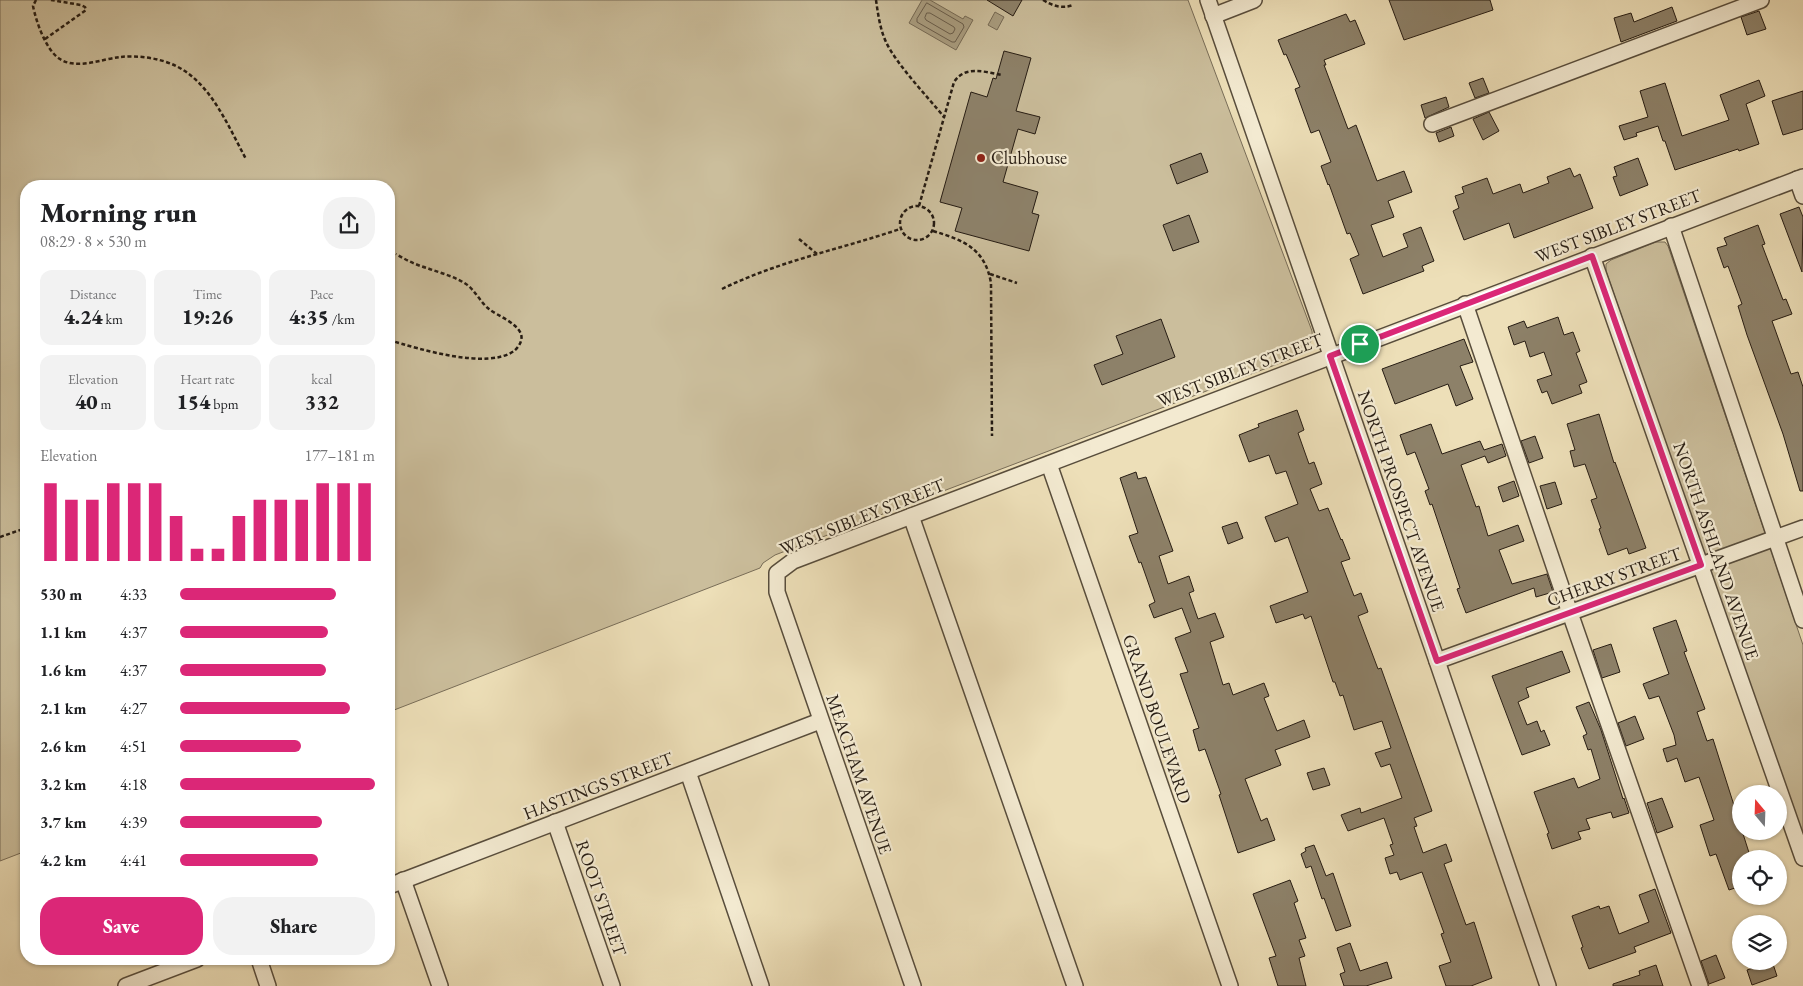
<!DOCTYPE html>
<html lang="en">
<head>
<meta charset="utf-8">
<style>
  body { margin:0; font-family:"EB Garamond",serif; background:#f2f2f2; color:#202124; height:100vh; display:flex; flex-direction:column; font-size:19px; white-space:nowrap }
  * { box-sizing:border-box; margin:0 }
  p { font-size:16px; color:#757577 }
  .icon { flex:none; width:28px; height:28px; fill:none; stroke:currentColor; stroke-width:2; stroke-linecap:round; stroke-linejoin:round }
  .map { position:relative; flex:1; overflow:hidden }
  .sheet { position:absolute; left:20px; top:180px; width:375px; height:785px; display:flex; flex-direction:column; background:#fff; border-radius:20px; box-shadow:0 1px 4px #0004 }
  .sheet>* { flex:none }
  .needle { width:32px; rotate:341deg }
  .tools { position:absolute; left:1732px; top:785px; display:grid; gap:10px }
  .tools a { display:grid; place-items:center; width:55px; height:55px; border-radius:50%; background:#fff; box-shadow:0 1px 4px #0004; font-size:25px }
  .pin { position:absolute; display:grid; place-items:center; width:42px; height:42px; color:#fff; margin:-21px; border:2px solid #fff; border-radius:50%; box-shadow:0 1px 5px #0007 }
  .round { display:grid; place-items:center; flex:none; width:52px; height:52px; border-radius:20px; background:#f2f2f2 }
  .overview { display:flex; align-items:center; justify-content:space-between; height:85px; padding:0 20px }
  h1 { font-size:28px; font-weight:800; line-height:38px }
  .metrics { display:grid; grid-template-columns:repeat(3,1fr); gap:8px; height:85px; padding:5px 20px }
  .metrics div { display:grid; align-content:center; border-radius:12px; background:#f2f2f2; text-align:center }
  .metrics b { font-size:21px; font-weight:800 }
  .metrics small { font-size:14px; font-weight:400 }
  .metrics p { font-size:14px }
  .chart { height:140px; padding:10px 20px }
  .chart p { display:flex; justify-content:space-between }
  .chart svg { width:100%; height:90px; margin-top:5px; stroke:#db2777; stroke-width:6 }
  .cta { display:flex; gap:10px; margin-top:auto; padding:10px 20px }
  .cta a { flex:1; height:58px; border-radius:20px; background:#db2777; color:#fff; font-size:20px; font-weight:800; line-height:58px; text-align:center }
  .cta a+a { background:#f2f2f2; color:#202124 }
  ul { padding:0 20px; list-style:none; font-size:16px }
  li { display:grid; grid-template-columns:80px 60px 1fr; align-items:center; height:38px }
  li i { height:12px; border-radius:6px; background:#db2777 }
  .map>svg:first-child { display:block }
</style>
</head>
<body>
<div class="map">
<svg width="1803" height="986" viewBox="0 0 1803 986">
  <rect width="100%" height="100%" fill="#eddfb8"/>
  <filter id="stains"><feTurbulence type="fractalNoise" baseFrequency=".004" numOctaves="4"/><feColorMatrix values="0 0 0 0 .2 0 0 0 0 .09 0 0 0 0 .02 0 0 0 .5 -.17"/></filter>
  <radialGradient id="worn" r=".72"><stop offset=".6" stop-color="#630" stop-opacity="0"/><stop offset="1" stop-color="#630" stop-opacity=".3"/></radialGradient>
  <g fill="#cbbe9c" stroke="#786d58">
    <path d="M0,0H1188L1312,331C1314,346 1300,355 1288,360L775,555L763,563L760,568L389,712V186H26V851L0,861Z"/>
    <polygon points="1656,242 1665,242 1668,246 1803,645 1803,838 1606,271 1606,264 1611,260"/>
  </g>
  <g fill="#a99d80" stroke="#756954">
    <polygon points="922,0 930,0 963,19 965,16 973,20 956,50 909,23"/>
    <polygon points="995,12 1004,17 997,30 988,25"/>
  </g>
  <g fill="none" stroke-linecap="round" stroke-linejoin="round">
    <g stroke="#685c4a" stroke-width="1">
      <polygon points="927,3 963,24 964,27 955,42 952,42 917,22 917,19"/>
      <polygon points="927,13 930,13 954,27 955,29 953,33 950,34 926,20 925,18"/>
    </g>
  </g>
  <g fill="#8d8169" stroke="#261c13">
    <polygon points="987,0 1022,0 1013,16"/>
    <polygon points="1389,0 1490,0 1493,10 1404,40"/>
    <polygon points="1672,7 1677,21 1621,42 1614,18 1631,13 1634,22"/>
    <polygon points="1759,11 1766,29 1747,35 1741,17"/>
    <polygon points="1346,14 1350,22 1355,20 1365,44 1324,60 1326,65 1324,65 1348,129 1356,125 1377,181 1404,171 1412,192 1388,201 1394,217 1371,225 1383,257 1408,247 1403,234 1421,227 1434,261 1422,266 1424,271 1363,294 1350,259 1359,255 1350,233 1347,234 1329,184 1328,185 1321,166 1331,162 1319,130 1311,133 1295,89 1300,87 1286,54 1284,55 1278,40"/>
    <polygon points="1004,51 1031,58 1016,111 1040,117 1035,134 1018,129 1003,182 1038,192 1032,213 1039,215 1029,251 955,231 962,208 940,202 971,92 987,97 993,78 996,79"/>
    <polygon points="1483,78 1489,93 1475,98 1469,83"/>
    <polygon points="1759,80 1765,96 1746,104 1759,144 1739,151 1738,149 1675,170 1665,141 1663,141 1658,126 1636,133 1637,136 1624,140 1619,126 1648,117 1640,91 1665,83 1682,136 1729,120 1720,95"/>
    <polygon points="1803,91 1803,129 1783,135 1772,101"/>
    <polygon points="1446,97 1449,107 1425,118 1421,105"/>
    <polygon points="1489,112 1499,131 1483,140 1473,119"/>
    <polygon points="1451,127 1454,136 1439,142 1436,133"/>
    <polygon points="1201,153 1208,172 1177,184 1170,165"/>
    <polygon points="1638,158 1648,185 1620,196 1613,177 1617,176 1614,167"/>
    <polygon points="1570,168 1574,177 1580,174 1593,208 1514,238 1509,223 1464,240 1453,211 1459,208 1455,196 1464,193 1462,187 1487,178 1493,194 1520,184 1523,193 1549,183 1547,177"/>
    <polygon points="1799,207 1803,217 1802,272 1780,214"/>
    <polygon points="1189,215 1199,242 1173,251 1163,225"/>
    <polygon points="1758,225 1765,244 1762,245 1783,300 1786,299 1792,314 1772,321 1791,374 1798,372 1803,387 1803,491 1800,491 1783,434 1747,335 1738,306 1742,304 1728,266 1724,268 1717,248 1727,245 1724,238"/>
    <polygon points="1558,317 1564,335 1573,332 1580,351 1576,353 1587,382 1579,385 1582,393 1552,404 1547,391 1542,393 1537,380 1552,375 1544,352 1530,357 1525,341 1514,345 1508,327 1524,321 1527,328"/>
    <polygon points="1161,319 1175,357 1102,385 1094,365 1123,354 1116,336"/>
    <polygon points="1464,339 1473,362 1460,366 1473,399 1456,406 1448,384 1395,404 1382,369"/>
    <polygon points="1297,410 1304,430 1298,433 1309,464 1314,462 1322,484 1310,489 1319,511 1328,508 1341,540 1342,539 1350,559 1341,562 1354,596 1361,593 1368,612 1358,616 1378,669 1381,668 1432,811 1414,818 1417,826 1414,827 1423,853 1446,844 1452,861 1444,864 1466,925 1474,922 1492,978 1471,986 1446,986 1439,966 1451,962 1441,934 1444,933 1422,872 1400,880 1397,872 1390,874 1385,858 1394,855 1390,845 1393,844 1384,818 1348,831 1341,815 1360,808 1361,813 1402,798 1390,764 1381,767 1375,753 1391,748 1382,721 1354,730 1343,695 1340,696 1335,682 1333,682 1311,616 1305,619 1303,614 1276,623 1270,606 1308,592 1288,537 1275,542 1265,517 1298,504 1286,471 1276,474 1269,455 1249,462 1239,435 1259,427 1258,424"/>
    <polygon points="1599,414 1614,463 1615,462 1646,548 1629,554 1627,548 1608,555 1599,529 1601,528 1591,500 1597,498 1585,464 1574,467 1570,451 1575,450 1567,424"/>
    <polygon points="1431,424 1442,454 1480,441 1484,450 1502,444 1506,456 1488,463 1485,456 1461,465 1476,507 1479,506 1488,536 1518,525 1524,541 1499,550 1512,584 1547,574 1553,592 1536,597 1534,588 1466,613 1457,589 1460,588 1432,504 1430,505 1425,491 1429,489 1415,452 1407,455 1400,435"/>
    <polygon points="1535,436 1543,458 1529,463 1521,441"/>
    <polygon points="1136,472 1138,479 1146,477 1173,551 1159,556 1168,584 1189,576 1194,591 1189,593 1198,619 1215,613 1224,637 1210,642 1223,685 1229,683 1233,695 1264,683 1269,696 1264,698 1277,731 1304,720 1310,737 1275,750 1281,765 1245,779 1261,821 1267,818 1275,840 1238,853 1219,795 1221,794 1205,749 1199,751 1193,730 1199,728 1180,674 1188,672 1175,638 1191,632 1182,608 1154,618 1149,605 1155,602 1141,562 1139,563 1129,536 1138,533 1120,478"/>
    <polygon points="1514,481 1519,496 1503,502 1498,487"/>
    <polygon points="1555,482 1562,504 1547,509 1540,486"/>
    <polygon points="1237,522 1243,538 1228,544 1222,527"/>
    <polygon points="1676,620 1687,651 1684,652 1705,709 1697,712 1707,741 1713,739 1751,859 1741,859 1741,886 1729,890 1716,854 1710,856 1700,825 1714,820 1699,777 1685,782 1677,758 1667,762 1663,749 1676,745 1674,735 1659,696 1649,699 1643,684 1669,674 1653,628"/>
    <polygon points="1611,644 1620,672 1602,678 1593,650"/>
    <polygon points="1562,651 1570,672 1526,688 1529,697 1518,702 1527,725 1537,721 1541,732 1544,730 1550,745 1522,755 1492,676"/>
    <polygon points="1589,702 1601,730 1623,799 1624,798 1629,813 1613,818 1611,812 1586,819 1590,829 1578,832 1581,839 1552,849 1547,834 1549,833 1534,792 1574,778 1578,788 1600,779 1591,749 1588,750 1583,736 1587,734 1576,707"/>
    <polygon points="1635,716 1644,739 1626,746 1618,723"/>
    <polygon points="1324,768 1330,785 1313,790 1307,773"/>
    <polygon points="1662,798 1673,827 1657,833 1647,803"/>
    <polygon points="1314,845 1326,876 1333,873 1351,926 1336,931 1324,898 1322,899 1311,866 1306,868 1301,854 1306,851 1305,848"/>
    <polygon points="1290,880 1298,901 1294,903 1306,938 1299,940 1305,956 1299,958 1306,986 1278,986 1269,958 1276,956 1253,894"/>
    <polygon points="1655,889 1671,933 1634,947 1636,952 1589,969 1581,948 1583,947 1572,916 1599,906 1600,909 1609,906 1619,934 1649,922 1639,895"/>
    <polygon points="1350,943 1360,971 1387,962 1392,978 1366,986 1344,986 1340,974 1345,972 1337,948"/>
    <polygon points="1716,955 1725,978 1709,984 1701,961"/>
    <polygon points="1754,961 1772,961 1777,976 1752,985 1747,970 1756,967"/>
    <polygon points="1656,965 1663,986 1613,986 1613,984 1640,975 1639,971"/>
  </g>
  <g fill="none" stroke-linecap="round" stroke-linejoin="round">
    <defs>
      <g id="minor">
        <polyline points="1208,0 1437,661 1548,986"/>
        <polyline points="1213,16 1254,0"/>
        <polyline points="1432,124 1761,0"/>
        <polyline points="1797,179 1803,196"/>
        <polyline points="1671,226 1803,620"/>
        <polyline points="1592,256 1803,858"/>
        <polyline points="1465,304 1570,613 1700,986"/>
        <polyline points="1049,464 1230,986"/>
        <polyline points="911,516 1075,986"/>
        <polyline points="1437,661 1803,528"/>
        <polyline points="688,772 761,986"/>
        <polyline points="555,822 612,986"/>
        <polyline points="403,880 440,986"/>
        <polyline points="389,886 820,721"/>
        <polyline points="259,959 268,986"/>
        <polyline points="126,986 197,959"/>
        <polyline points="913,986 777,592 777,573 793,561 1803,177"/>
      </g>
    </defs>
    <use href="#minor" stroke="#584d3c" stroke-width="18"/>
    <g stroke="#261c13" stroke-width="2.5" stroke-dasharray="4 2.5" stroke-linecap="butt">
      <path d="M36,0L33,6C36,21 46,51 60,59C76,70 102,59 120,57C137,55 160,58 176,66C211,83 228,126 246,159"/>
      <path d="M876,0C878,14 880,29 886,42C897,65 927,96 944,117"/>
      <path d="M1043,0C1053,6 1062,9 1073,5"/>
      <polyline points="45,39 86,10 85,7 81,5 51,0"/>
      <circle cx="917" cy="223" r="17"/>
      <path d="M919,206L954,82C965,65 985,72 1002,75"/>
      <path d="M933,231C963,240 985,248 991,283L992,436"/>
      <polyline points="799,239 817,254"/>
      <polyline points="990,274 1017,283"/>
      <path d="M722,289C779,261 841,249 900,229"/>
      <path d="M389,340C419,349 487,370 514,351C519,347 523,340 521,334C517,323 498,316 489,309C480,302 475,290 466,284C454,276 440,273 427,268C416,265 406,260 396,254"/>
      <polyline points="0,537 26,528"/>
    </g>
    <use href="#minor" stroke="#f3ead1" stroke-width="15"/>
  </g>
  <g fill="none" stroke-linecap="round" stroke-linejoin="round">
    <defs>
      <polygon id="route" points="1592,256 1701,565 1437,661 1330,356"/>
    </defs>
    <use href="#route" stroke="#fff" stroke-width="10"/>
    <use href="#route" stroke="#db2777" stroke-width="6"/>
  </g>
  <circle fill="#8f2418" stroke="#f3ead1" stroke-width="2" cx="981" cy="158" r="5"/>
  <g text-anchor="middle" stroke-width="4.5" stroke-linejoin="round" paint-order="stroke">
    <g font-size="18" fill="#261c13" stroke="#f3ead1" text-anchor="start">
      <text x="991" y="164">Clubhouse</text>
    </g>
    <g font-size="18" fill="#261c13" stroke="#f3ead1">
      <text transform="translate(1618 226) rotate(-21)" y="6">WEST SIBLEY STREET</text>
      <text transform="translate(1240 370) rotate(-21)" y="6">WEST SIBLEY STREET</text>
      <text transform="translate(1401 501) rotate(71)" y="6">NORTH PROSPECT AVENUE</text>
      <text transform="translate(862 517) rotate(-22)" y="6">WEST SIBLEY STREET</text>
      <text transform="translate(1716 551) rotate(71)" y="6">NORTH ASHLAND AVENUE</text>
      <text transform="translate(1614 577) rotate(-20)" y="6">CHERRY STREET</text>
      <text transform="translate(1157 719) rotate(71)" y="6">GRAND BOULEVARD</text>
      <text transform="translate(859 774) rotate(71)" y="6">MEACHAM AVENUE</text>
      <text transform="translate(598 786) rotate(-21)" y="6">HASTINGS STREET</text>
      <text transform="translate(601 898) rotate(71)" y="6">ROOT STREET</text>
    </g>
  </g>
  <rect width="100%" height="100%" filter="url(#stains)"/>
  <rect width="100%" height="100%" fill="url(#worn)"/>
</svg>
<div class="tools">
<a><svg class="needle" viewBox="-14 -14 28 28"><path d="M0-13l5 13h-10z" fill="#e53935"/><path d="M0 13l5-13h-10z" fill="#757577"/></svg></a>
<a><svg class="icon" aria-label="locate" viewBox="0 0 24 24"><circle cx="12" cy="12" r="6"/><path d="M12 2v4M12 18v4M2 12h4M18 12h4"/></svg></a>
<a><svg class="icon" aria-label="layers" viewBox="0 0 24 24"><path d="M12 4l9 5-9 5-9-5zM3 14l9 5 9-5"/></svg></a>
</div>
<div class="pin" style="left:1360px;top:344px;background:#1e9e55"><svg class="icon" aria-label="arrive" viewBox="0 0 24 24"><path d="M6 21V4h12l-3 4 3 4H6"/></svg></div>
<section class="sheet">
<div class="overview"><div><h1>Morning run</h1><p>08:29 · 8 × 530 m</p></div><a class="round"><svg class="icon" aria-label="share" viewBox="0 0 24 24"><path d="M12 15V3M7 8l5-5 5 5M5 13v7h14v-7"/></svg></a></div>
<div class="metrics">
<div><p>Distance</p><b>4.24<small> km</small></b></div>
<div><p>Time</p><b>19:26</b></div>
<div><p>Pace</p><b>4:35<small> /km</small></b></div>
</div>
<div class="metrics">
<div><p>Elevation</p><b>40<small> m</small></b></div>
<div><p>Heart rate</p><b>154<small> bpm</small></b></div>
<div><p>kcal</p><b>332</b></div>
</div>
<div class="chart"><p><span>Elevation</span>177–181 m</p>
<svg viewBox="0 0 160 44" preserveAspectRatio="none"><path d="M5 44V6M15 44V14M25 44V14M35 44V6M45 44V6M55 44V6M65 44V22M75 44V38M85 44V38M95 44V22M105 44V14M115 44V14M125 44V14M135 44V6M145 44V6M155 44V6"/></svg>
</div>
<ul>
<li><b>530 m</b>4:33<i style="width:80%"></i></li>
<li><b>1.1 km</b>4:37<i style="width:76%"></i></li>
<li><b>1.6 km</b>4:37<i style="width:75%"></i></li>
<li><b>2.1 km</b>4:27<i style="width:87%"></i></li>
<li><b>2.6 km</b>4:51<i style="width:62%"></i></li>
<li><b>3.2 km</b>4:18<i style="width:100%"></i></li>
<li><b>3.7 km</b>4:39<i style="width:73%"></i></li>
<li><b>4.2 km</b>4:41<i style="width:71%"></i></li>
</ul>
<div class="cta"><a>Save</a><a>Share</a></div>
</section>
</div>
</body>
</html>
